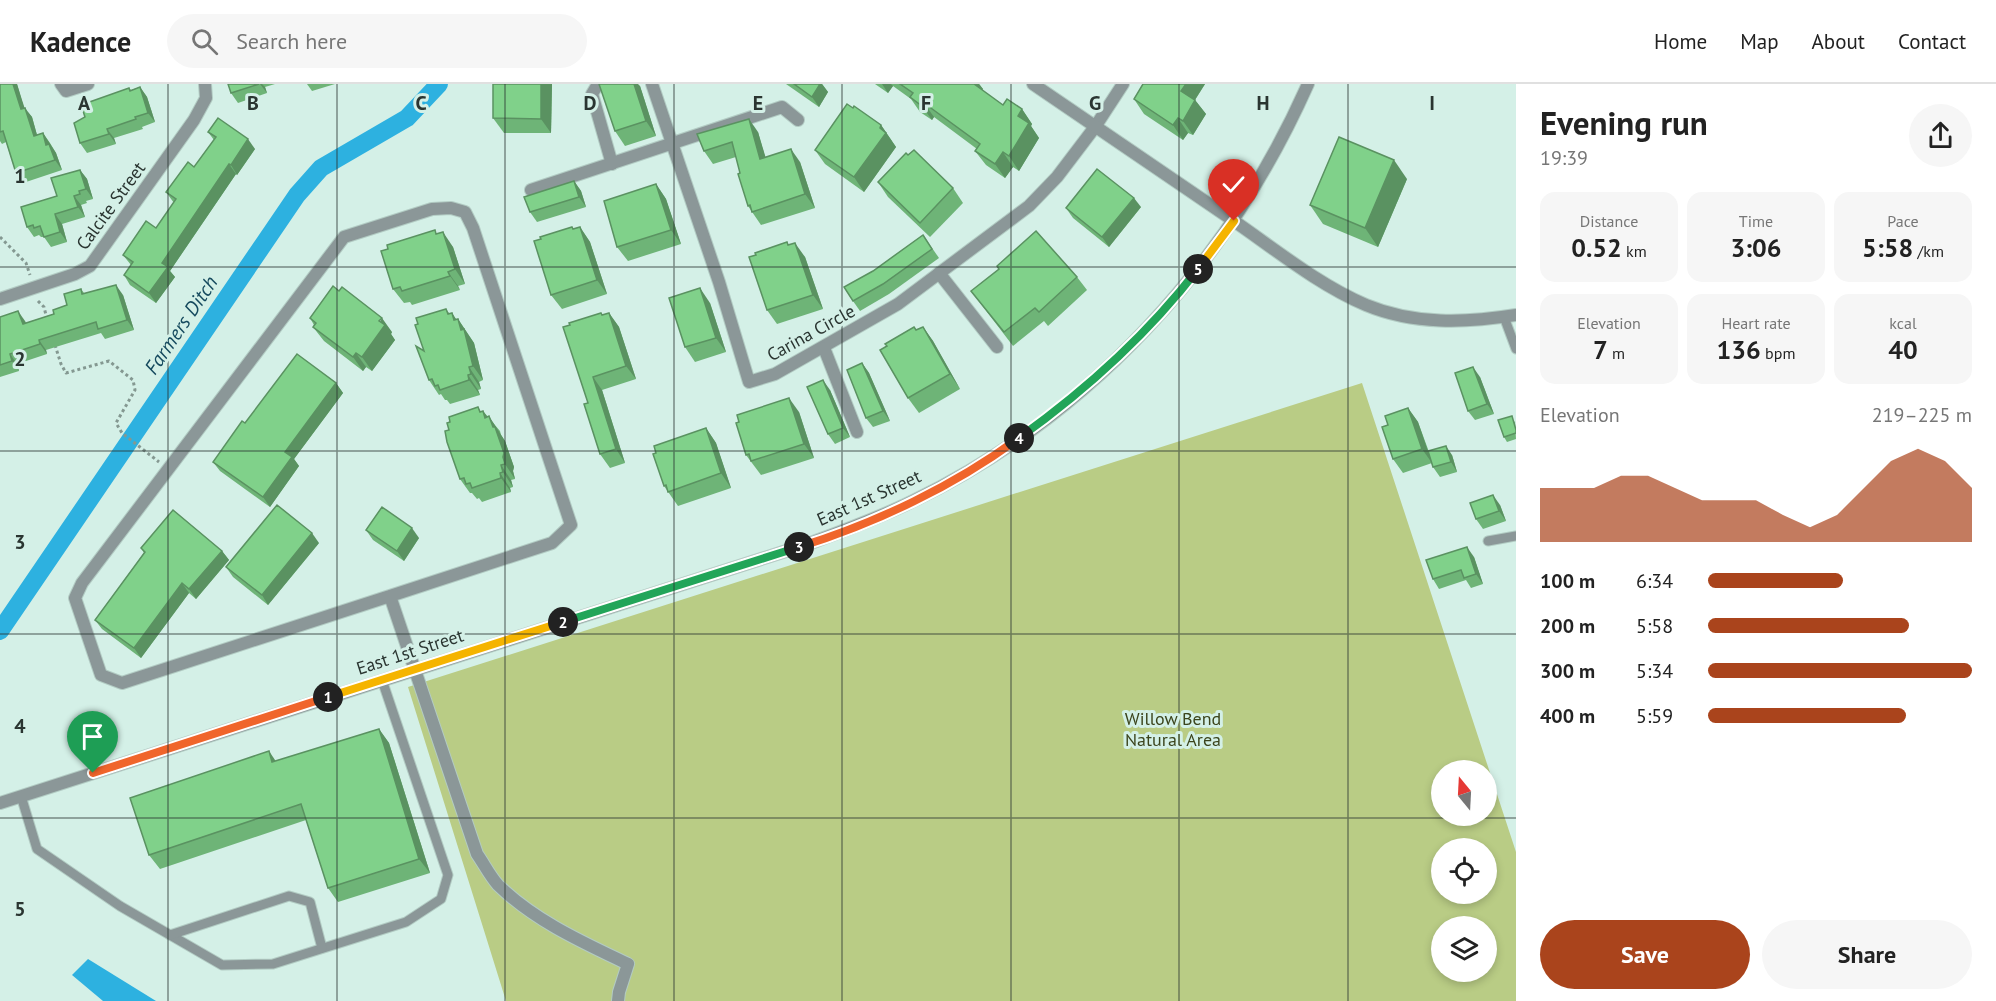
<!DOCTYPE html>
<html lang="en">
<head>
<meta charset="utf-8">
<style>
  body { margin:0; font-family:"PT Sans",sans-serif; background:#f6f6f6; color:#222; height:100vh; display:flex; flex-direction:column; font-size:22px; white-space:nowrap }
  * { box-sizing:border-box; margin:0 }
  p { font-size:20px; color:#767676 }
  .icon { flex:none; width:33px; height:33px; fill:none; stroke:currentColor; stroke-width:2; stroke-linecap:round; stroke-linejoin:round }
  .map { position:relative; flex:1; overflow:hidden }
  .side { display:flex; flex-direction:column; background:#fff; width:480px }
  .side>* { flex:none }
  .needle { width:39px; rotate:342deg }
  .controls { position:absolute; left:1431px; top:676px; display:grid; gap:12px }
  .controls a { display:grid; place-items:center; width:66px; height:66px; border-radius:50%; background:#fff; box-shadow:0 3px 9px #0003; font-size:30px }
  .pin { position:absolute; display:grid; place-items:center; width:51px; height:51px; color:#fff; margin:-62px -26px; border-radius:50% 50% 50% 0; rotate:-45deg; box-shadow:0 0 6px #0007 }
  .pin .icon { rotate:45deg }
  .km { position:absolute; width:30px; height:30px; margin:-15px; border-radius:50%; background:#222; color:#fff; font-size:16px; line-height:30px; text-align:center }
  .round { display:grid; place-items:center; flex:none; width:63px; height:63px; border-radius:32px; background:#f6f6f6 }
  .headline { display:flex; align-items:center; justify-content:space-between; height:102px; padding:0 24px }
  h1 { font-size:33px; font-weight:700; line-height:45px }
  .metrics { display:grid; grid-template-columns:repeat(3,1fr); gap:9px; height:102px; padding:6px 24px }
  .metrics div { display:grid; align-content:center; border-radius:15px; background:#f6f6f6; text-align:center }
  .metrics b { font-size:26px; font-weight:700 }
  .metrics small { font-size:16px; font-weight:400 }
  .metrics p { font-size:16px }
  .chart { height:168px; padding:12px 24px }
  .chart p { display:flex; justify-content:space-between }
  .chart svg { width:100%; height:108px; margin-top:6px; fill:#aa441c; opacity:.7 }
  .primary-button { display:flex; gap:12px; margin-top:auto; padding:12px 24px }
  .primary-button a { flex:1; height:69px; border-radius:36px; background:#aa441c; color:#fff; font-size:24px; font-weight:700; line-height:69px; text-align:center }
  .primary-button a+a { background:#f6f6f6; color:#222 }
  ul { padding:0 24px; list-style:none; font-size:20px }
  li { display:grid; grid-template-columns:96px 72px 1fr; align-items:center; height:45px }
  li i { height:15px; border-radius:8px; background:#aa441c }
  header { display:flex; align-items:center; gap:36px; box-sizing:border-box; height:84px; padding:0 30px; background:#fff; border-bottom:2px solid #e0e0e0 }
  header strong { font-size:28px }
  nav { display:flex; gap:33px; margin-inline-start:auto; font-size:21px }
  .search { width:420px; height:54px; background:#f6f6f6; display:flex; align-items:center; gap:15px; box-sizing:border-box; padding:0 21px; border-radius:33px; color:#767676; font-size:22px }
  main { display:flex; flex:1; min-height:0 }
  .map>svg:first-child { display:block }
</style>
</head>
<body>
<header>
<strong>Kadence</strong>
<div class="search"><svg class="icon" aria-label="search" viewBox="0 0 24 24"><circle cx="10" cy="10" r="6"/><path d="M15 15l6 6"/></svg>Search here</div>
<nav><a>Home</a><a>Map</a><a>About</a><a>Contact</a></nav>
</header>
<main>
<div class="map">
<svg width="1516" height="917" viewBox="0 0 1516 917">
  <rect width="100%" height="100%" fill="#d4f0e7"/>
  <path fill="#b9cc85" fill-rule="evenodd" d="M1362,299L1516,768V917H506L408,603ZM1442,687H1486V732H1442ZM1442,765H1486V810H1442ZM1442,843H1486V888H1442Z"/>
  <polygon fill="#2db1e0" points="88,875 156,917 103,917 72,891"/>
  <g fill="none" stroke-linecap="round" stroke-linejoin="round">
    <polyline stroke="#2db1e0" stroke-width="18" points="0,547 297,111 321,84 407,34 439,0"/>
    <defs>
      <g id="service">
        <polyline points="1504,233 1516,265"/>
        <polyline points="1488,457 1516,452"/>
        <polyline points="21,712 37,765 120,822 222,881 273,880 406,838 441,815 448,791 382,596"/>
        <polyline points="170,851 289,812 310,818 322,864"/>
      </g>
      <g id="minor">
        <polyline points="61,0 66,7 88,0"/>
        <polyline points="598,0 592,10 612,80"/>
        <polyline points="652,0 719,198 749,298 775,290 898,220 1029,122 1057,93 1095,43 1123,0"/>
        <polyline points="1033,0 1234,137"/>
        <polyline points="531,106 782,23 798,36"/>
        <polyline points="939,189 997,263"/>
        <polyline points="0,215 75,190 90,182 194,36 206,14 205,0"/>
        <polyline points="824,264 857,348"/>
        <path d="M390,512L122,599L101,591L75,514L82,499L344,153L432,125L451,124L465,128L473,144L571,441L552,459L390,512L477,770C484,780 490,792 498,801C535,837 582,858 628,880L619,908L618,917"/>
      </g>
      <g id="tertiary">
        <path d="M1234,137C1276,166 1319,201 1366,221C1414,241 1466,239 1516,231"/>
        <path d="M0,719L808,460C843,447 879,434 913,417C1091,331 1228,180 1308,0"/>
      </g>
    </defs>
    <use href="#service" stroke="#b2cbc3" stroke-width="11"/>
    <use href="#minor" stroke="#b2cbc3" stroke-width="14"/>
    <use href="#tertiary" stroke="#b2cbc3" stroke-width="14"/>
    <g stroke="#849891" stroke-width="3" stroke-dasharray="3 3" stroke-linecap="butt">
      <polyline points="0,153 26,179 30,191"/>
      <polyline points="38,217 44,223 47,235"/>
      <polyline points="55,261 61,280 66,289 109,277 133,296 135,306 116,339 122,349 159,378"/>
    </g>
    <use href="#service" stroke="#8b9798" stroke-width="9"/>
    <use href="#minor" stroke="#8b9798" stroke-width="12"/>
    <use href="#tertiary" stroke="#8b9798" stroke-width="12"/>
  </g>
  <g fill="#6eb477">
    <polygon points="0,0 17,0 24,24 32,33 37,51 43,49 50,59 56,69 62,86 23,99 16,89 6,58 2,60 0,57"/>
    <polygon points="228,0 275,0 265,3 267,9 238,19 231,9"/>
    <polygon points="307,0 335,0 312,7"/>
    <polygon points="493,0 552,0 551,49 504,49 493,34"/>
    <polygon points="786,0 822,0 828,8 819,23"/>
    <polygon points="875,0 979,0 983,5 982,6 1003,21 1022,25 1032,40 1031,42 1039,54 1019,87 1013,83 1005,94 986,81 975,67 977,65 934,33 932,36 920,28 911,15 893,2 888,9"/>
    <polygon points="1143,0 1205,0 1195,16 1206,30 1193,51 1188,49 1183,56 1144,30 1134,15"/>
    <polygon points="640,2 656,52 625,62 615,47"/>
    <polygon points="140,3 147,13 155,38 142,43 143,45 114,54 116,60 87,69 80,59 129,4 131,6"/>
    <polygon points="853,24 881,41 896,63 864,108 825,80 815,66"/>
    <polygon points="208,48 255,65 237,91 236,90 170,187 175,193 156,219 130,201 124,191 131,181 123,171 156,144 174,119 166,108 194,83 214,56"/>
    <polygon points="758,48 765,73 800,78 815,124 761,141 748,122 736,73 713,80 704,67"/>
    <polygon points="908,71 953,104 963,119 930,153 888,113 878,98"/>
    <polygon points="80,86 87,95 93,115 86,117 87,119 81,121 85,133 62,140 67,158 51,163 44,153 41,153 39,151 34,153 27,143 57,112"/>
    <polygon points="1407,95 1378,163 1323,140 1310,121"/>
    <polygon points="574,97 581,107 586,123 537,138 530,128"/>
    <polygon points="656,100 666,115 681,160 628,177 617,163"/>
    <polygon points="1141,123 1109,163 1073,134 1066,124"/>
    <polygon points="572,143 573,145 580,143 590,158 607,210 562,225 551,211 541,155"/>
    <polygon points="437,150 453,163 465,200 458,202 460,206 412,221 410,218 404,219 393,205"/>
    <polygon points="923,151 939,174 889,210 860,227 853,217 873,187"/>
    <polygon points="789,161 805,173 823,225 777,240 767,226"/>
    <polygon points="1077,193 1087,206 1048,242 1044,237 1013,262 971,207"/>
    <polygon points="81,205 84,209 123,211 134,246 105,255 101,249 46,266 47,270 17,280 19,287 0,293 0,233 25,237 26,239 54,230 67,221"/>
    <polygon points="710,219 726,268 695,278 685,263"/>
    <polygon points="452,229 456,235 458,235 474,259 483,296 479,298 481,305 478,306 480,311 450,320 447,316 445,316 441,310 439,311 429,296 424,267 450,230"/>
    <polygon points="601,229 603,231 609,229 619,243 636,295 602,306 625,379 610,384 600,370 570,241"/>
    <polygon points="310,234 392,248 391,250 395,256 372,287 366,283 363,287 324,257 313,243 314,241"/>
    <polygon points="923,243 933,257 960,305 919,329 908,314 916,246"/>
    <polygon points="862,279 869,289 890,337 873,343 866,334"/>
    <polygon points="1480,293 1494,330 1475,336 1468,327"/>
    <polygon points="336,299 343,309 294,375 299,382 270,423 220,387 213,378 245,339"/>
    <polygon points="830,306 850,353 835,360 828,350"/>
    <polygon points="478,323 481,328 483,327 500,347 501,351 505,357 514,383 513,387 515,395 511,396 513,403 510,404 511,408 482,418 479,414 477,415 472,409 470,409 460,395 449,346 450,338"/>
    <polygon points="1408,324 1418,338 1429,368 1452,371 1457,388 1440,393 1433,383 1432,379 1403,389 1393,375 1388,341"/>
    <polygon points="799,328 814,374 761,391 746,371"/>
    <polygon points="1515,337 1516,355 1507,358 1504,353"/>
    <polygon points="706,344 716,359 731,404 678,422 664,402"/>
    <polygon points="1500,421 1506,437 1483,445 1476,435"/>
    <polygon points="366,446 419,454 404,477 373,456"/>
    <polygon points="319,459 268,521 233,493 226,483"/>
    <polygon points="141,464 222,467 229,476 196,515 189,509 141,574 102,545 95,536 144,469"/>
    <polygon points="1474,473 1483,500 1471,504 1466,496 1439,505 1433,495"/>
    <polygon points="379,645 389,659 430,789 338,818 328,804 306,736 160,785 149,771 276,677"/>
  </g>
  <g fill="#5a9261">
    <polygon points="13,0 17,0 28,35 21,25"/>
    <polygon points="260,0 262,0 265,3 267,9"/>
    <polygon points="541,0 552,0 551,49 541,35"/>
    <polygon points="634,0 638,0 640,2 656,52 646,37"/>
    <polygon points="820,0 822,0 828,8 819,23 812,13"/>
    <polygon points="882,0 891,0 893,2 888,9"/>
    <polygon points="971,0 979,0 983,5 979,11"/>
    <polygon points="1186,0 1205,0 1191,22 1181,7"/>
    <polygon points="140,3 147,13 155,38 148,29"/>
    <polygon points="1195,16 1206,30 1193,51 1183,37"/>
    <polygon points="924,19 934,33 932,36 922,22"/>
    <polygon points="25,24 32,33 40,62 34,52"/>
    <polygon points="1022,25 1032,40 1031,42 1039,54 1019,87 1009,72 1018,32"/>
    <polygon points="1178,34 1188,49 1183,56 1173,41"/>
    <polygon points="749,35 758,48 770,88 760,75"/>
    <polygon points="881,41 896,63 864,108 854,93"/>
    <polygon points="107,45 114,54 116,60 109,50"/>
    <polygon points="43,49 56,69 62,86 55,76 46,61"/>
    <polygon points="248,55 255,65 237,91 231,81"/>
    <polygon points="791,65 800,78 815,124 805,110"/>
    <polygon points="1003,68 1013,83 1005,94 995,80"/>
    <polygon points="1394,76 1407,95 1378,163 1365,144"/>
    <polygon points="229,80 236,90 170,187 175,193 156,219 149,209 162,179"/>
    <polygon points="80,86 87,95 93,115 86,105"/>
    <polygon points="574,97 581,107 586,123 579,113"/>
    <polygon points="656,100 666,115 681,160 671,146"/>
    <polygon points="74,112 81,121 85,133 78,123"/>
    <polygon points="1134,114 1141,123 1109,163 1102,153"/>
    <polygon points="55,130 62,140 67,158 60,148"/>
    <polygon points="580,143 590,158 607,210 597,196"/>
    <polygon points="443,148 453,163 465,200 455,185"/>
    <polygon points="795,159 805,173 823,225 813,211"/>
    <polygon points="448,188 458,202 460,206 450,192"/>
    <polygon points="116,201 123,211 134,246 127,236"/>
    <polygon points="700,204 710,219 726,268 716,254"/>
    <polygon points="446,225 454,236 452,229 459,240 458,235 474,259 483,296 473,282"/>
    <polygon points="18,227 25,237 29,249 23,240"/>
    <polygon points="609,229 619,243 636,295 626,282"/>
    <polygon points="382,234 392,248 391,250 395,256 372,287 362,273"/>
    <polygon points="923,243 933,257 960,305 950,290"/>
    <polygon points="39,256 46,266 47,270 40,260"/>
    <polygon points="356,269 366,283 363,287 353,273"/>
    <polygon points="10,270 17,280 19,287 12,277"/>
    <polygon points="862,279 869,289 890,337 883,327"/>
    <polygon points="469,283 479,298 481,305 471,290"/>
    <polygon points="1473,283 1480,293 1494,330 1487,320"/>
    <polygon points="468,291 478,306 480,311 469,296"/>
    <polygon points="593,293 602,306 625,379 616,365"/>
    <polygon points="823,296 830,306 850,353 843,344"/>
    <polygon points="336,299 343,309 294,375 299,382 270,423 263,413 285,368"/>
    <polygon points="789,314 799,328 814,374 804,360"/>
    <polygon points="1408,324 1418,338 1432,379 1422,365"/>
    <polygon points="483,327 492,339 489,332 505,357 514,383 513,387 515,395 505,380"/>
    <polygon points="706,344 716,359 731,404 721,389"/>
    <polygon points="1446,362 1452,371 1457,388 1451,378"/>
    <polygon points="501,381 511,396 513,403 503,388"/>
    <polygon points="500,389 510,404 511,408 501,394"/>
    <polygon points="1493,411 1500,421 1506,437 1499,427"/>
    <polygon points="412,444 419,454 404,477 397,467"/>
    <polygon points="312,449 319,459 268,521 262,511"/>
    <polygon points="1467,463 1474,473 1483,500 1476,490"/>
    <polygon points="222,467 229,476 196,515 189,505"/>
    <polygon points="182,499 189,509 141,574 134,564"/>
    <polygon points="379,645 389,659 430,789 419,775"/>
    <polygon points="269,667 279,682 272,678"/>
  </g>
  <g fill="#80d18a" stroke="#5a9261" stroke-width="1.5">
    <polygon points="0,0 13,0 21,25 25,24 34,52 43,49 46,61 49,60 55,76 16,89 3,47 0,48"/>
    <polygon points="228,0 259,0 231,9"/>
    <polygon points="493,0 541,0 541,35 493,34"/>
    <polygon points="599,0 634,0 646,37 615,47"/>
    <polygon points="794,0 820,0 812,13"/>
    <polygon points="900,0 974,0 1003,21 1007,15 1022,25 1018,32 1029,39 1009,72 1003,68 995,80 975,67 980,60 924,19 922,22 910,13 913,9"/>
    <polygon points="1143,0 1186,0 1181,7 1195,16 1183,37 1178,34 1173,41 1134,15"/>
    <polygon points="140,3 148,29 135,33 136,35 107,45 109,50 80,59 74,39 85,33 81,21 129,4 130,7"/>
    <polygon points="847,20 853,24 854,22 881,41 880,44 886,49 854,93 815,66"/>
    <polygon points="218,34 248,55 231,81 229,80 162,179 168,183 149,209 124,191 133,178 123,171 146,137 156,144 176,115 166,108 188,78 194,83 216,53 208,48"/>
    <polygon points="749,35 760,75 791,65 805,110 752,128 750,121 748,122 738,90 740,89 732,58 704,67 697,50"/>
    <polygon points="1339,53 1394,76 1365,144 1310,121"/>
    <polygon points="914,66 953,104 920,139 878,98 906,69 908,71"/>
    <polygon points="1097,85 1134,114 1102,153 1066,124"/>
    <polygon points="80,86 86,105 79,107 80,110 74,112 78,123 55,130 60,148 44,153 40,142 34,144 33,141 27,143 21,123 57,112 51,94"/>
    <polygon points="574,97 579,113 530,128 524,113"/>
    <polygon points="656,100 671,146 617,163 604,117"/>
    <polygon points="572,143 573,145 580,143 597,196 551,211 534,157 541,155 540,153"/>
    <polygon points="435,146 436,150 443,148 455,185 448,188 450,192 402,207 400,203 393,205 381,167 388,165 387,161"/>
    <polygon points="1036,147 1077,193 1039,228 1035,224 1004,248 971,207 999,185 997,182"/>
    <polygon points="923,151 932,165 883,200 853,217 844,203 873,187"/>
    <polygon points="787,158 788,161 795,159 813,211 767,226 749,173 756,171 755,169"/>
    <polygon points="116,201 127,236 98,245 96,238 39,256 40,260 10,270 12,277 0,281 0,233 18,227 23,240 54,230 53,226 67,221 64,210 81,205 82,210"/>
    <polygon points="333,202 339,207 342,203 382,234 379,237 385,241 362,273 356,269 353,273 313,243 316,239 310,234"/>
    <polygon points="700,204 716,254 685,263 669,214"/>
    <polygon points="446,225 448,230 452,229 454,236 458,235 461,246 464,245 473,282 469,283 471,290 468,291 469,296 440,306 438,301 435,302 432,295 429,296 416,262 424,267 415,241 418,240 416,234"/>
    <polygon points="601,229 602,231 609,229 626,282 593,293 616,365 600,370 584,320 588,319 563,243 570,241 569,239"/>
    <polygon points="914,243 916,246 923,243 950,290 908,314 880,266 887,262 885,260"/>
    <polygon points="297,270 336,299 285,368 292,373 263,413 213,378 242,337 245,339"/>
    <polygon points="862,279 883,327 866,334 847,286"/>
    <polygon points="1473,283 1487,320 1468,327 1455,289"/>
    <polygon points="823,296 843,344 828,350 807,303"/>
    <polygon points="789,314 804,360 751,377 749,370 746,371 736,339 739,338 737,331"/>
    <polygon points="478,323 480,328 483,327 485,334 489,332 493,343 495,343 504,369 503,373 505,380 501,381 503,388 500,389 501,394 472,404 470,399 466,400 464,394 460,395 447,358 445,347 449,346 447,339 450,338 449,333"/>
    <polygon points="1408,324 1422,365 1393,375 1382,343 1388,341 1385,332"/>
    <polygon points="1512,332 1516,346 1516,349 1504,353 1498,336"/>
    <polygon points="706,344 721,389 668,408 666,401 664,402 653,370 656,369 654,362"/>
    <polygon points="1446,362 1451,378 1433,383 1428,367"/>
    <polygon points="1493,411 1499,427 1476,435 1470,419"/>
    <polygon points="277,421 312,449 262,511 226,483"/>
    <polygon points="382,423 412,444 397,467 366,446"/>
    <polygon points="173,426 222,467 189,505 182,499 134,564 95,536 145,468 141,464"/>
    <polygon points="1467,463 1476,490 1464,494 1461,486 1433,495 1426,476"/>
    <polygon points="379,645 419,775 328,804 301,720 149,771 130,714 269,667 272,678"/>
  </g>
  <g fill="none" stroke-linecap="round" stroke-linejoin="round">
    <defs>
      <polyline id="split-1" points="93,689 328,613"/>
      <polyline id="split-2" points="328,613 563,538"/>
      <polyline id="split-3" points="563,538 799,463"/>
      <path id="split-4" d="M799,463C876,439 954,402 1019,354"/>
      <path id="split-5" d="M1019,354C1086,306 1147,251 1198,185"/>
      <polyline id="split-6" points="1198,185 1234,137"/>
    </defs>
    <use href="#split-1" stroke="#fff" stroke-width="12"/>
    <use href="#split-2" stroke="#fff" stroke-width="12"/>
    <use href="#split-3" stroke="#fff" stroke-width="12"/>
    <use href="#split-4" stroke="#fff" stroke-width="12"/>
    <use href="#split-5" stroke="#fff" stroke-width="12"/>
    <use href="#split-6" stroke="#fff" stroke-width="12"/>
    <use href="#split-1" stroke="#f0652b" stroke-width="8"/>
    <use href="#split-2" stroke="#f5b400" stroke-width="8"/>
    <use href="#split-3" stroke="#22a559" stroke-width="8"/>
    <use href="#split-4" stroke="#f0652b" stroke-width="8"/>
    <use href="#split-5" stroke="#22a559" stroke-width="8"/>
    <use href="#split-6" stroke="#f5b400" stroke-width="8"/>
  </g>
  <path fill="none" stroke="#2a3531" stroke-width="1.5" stroke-opacity="0.55" d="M168,0V917M337,0V917M505,0V917M674,0V917M842,0V917M1011,0V917M1179,0V917M1348,0V917M0,183H1516M0,367H1516M0,550H1516M0,734H1516"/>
  <g text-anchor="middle" stroke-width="6" stroke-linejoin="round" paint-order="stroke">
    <g font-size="18" fill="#2a3531" stroke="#d4f0e7">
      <text transform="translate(111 122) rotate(-54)" y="6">Calcite Street</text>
      <text transform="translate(811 249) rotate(-29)" y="6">Carina Circle</text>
      <text transform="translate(869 414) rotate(-24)" y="6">East 1st Street</text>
      <text transform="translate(410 568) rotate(-18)" y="6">East 1st Street</text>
    </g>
    <g font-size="18" fill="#3b441c" stroke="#d4f0e7">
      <text x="1173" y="641">Willow Bend<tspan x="1173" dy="21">Natural Area</tspan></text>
    </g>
    <g font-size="20" font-style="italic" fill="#164a5e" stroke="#d4f0e7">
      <text transform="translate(181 241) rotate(-56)" y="7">Farmers Ditch</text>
    </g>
  </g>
  <g font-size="20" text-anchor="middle" font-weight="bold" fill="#2a3531" stroke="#d4f0e7" stroke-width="6" stroke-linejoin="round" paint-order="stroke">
    <text x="84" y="26">A</text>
    <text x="253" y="26">B</text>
    <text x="421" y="26">C</text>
    <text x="590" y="26">D</text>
    <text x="758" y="26">E</text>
    <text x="926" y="26">F</text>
    <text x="1095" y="26">G</text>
    <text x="1263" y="26">H</text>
    <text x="1432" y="26">I</text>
    <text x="20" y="99">1</text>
    <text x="20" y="282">2</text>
    <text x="20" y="465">3</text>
    <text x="20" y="649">4</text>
    <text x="20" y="832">5</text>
  </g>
</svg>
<div class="controls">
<a><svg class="needle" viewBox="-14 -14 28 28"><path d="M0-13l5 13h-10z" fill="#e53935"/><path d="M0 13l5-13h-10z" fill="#767676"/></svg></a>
<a><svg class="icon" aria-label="locate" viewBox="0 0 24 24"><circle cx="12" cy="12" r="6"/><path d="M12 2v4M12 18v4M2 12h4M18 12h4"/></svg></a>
<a><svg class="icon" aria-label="layers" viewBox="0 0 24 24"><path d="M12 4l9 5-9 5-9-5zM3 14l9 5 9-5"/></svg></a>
</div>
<div class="pin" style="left:93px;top:689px;background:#1e9e55"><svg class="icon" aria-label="arrive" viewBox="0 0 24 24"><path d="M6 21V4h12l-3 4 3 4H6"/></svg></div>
<div class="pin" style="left:1234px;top:137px;background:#d93025"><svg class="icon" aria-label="check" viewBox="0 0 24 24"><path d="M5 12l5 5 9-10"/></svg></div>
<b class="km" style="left:328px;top:613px">1</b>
<b class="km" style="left:563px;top:538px">2</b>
<b class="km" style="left:799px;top:463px">3</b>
<b class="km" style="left:1019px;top:354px">4</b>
<b class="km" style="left:1198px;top:185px">5</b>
</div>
<section class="side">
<div class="headline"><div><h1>Evening run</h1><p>19:39</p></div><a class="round"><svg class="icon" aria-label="share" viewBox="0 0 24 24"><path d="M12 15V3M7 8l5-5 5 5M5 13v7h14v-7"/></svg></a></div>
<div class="metrics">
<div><p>Distance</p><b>0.52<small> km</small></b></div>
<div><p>Time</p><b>3:06</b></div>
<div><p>Pace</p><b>5:58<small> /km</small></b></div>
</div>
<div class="metrics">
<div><p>Elevation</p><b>7<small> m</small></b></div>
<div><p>Heart rate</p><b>136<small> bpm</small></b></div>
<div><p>kcal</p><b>40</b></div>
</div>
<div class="chart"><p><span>Elevation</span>219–225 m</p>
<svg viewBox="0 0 160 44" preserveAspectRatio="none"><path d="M0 44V22L10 22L20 22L30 17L40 17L50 22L60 27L70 27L80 27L90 33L100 38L110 33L120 22L130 11L140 6L150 11L160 22V44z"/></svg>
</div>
<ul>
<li><b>100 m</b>6:34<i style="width:51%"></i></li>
<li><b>200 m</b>5:58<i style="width:76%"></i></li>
<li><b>300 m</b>5:34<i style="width:100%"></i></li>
<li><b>400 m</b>5:59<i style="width:75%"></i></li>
</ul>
<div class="primary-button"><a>Save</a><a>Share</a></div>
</section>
</main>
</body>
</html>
